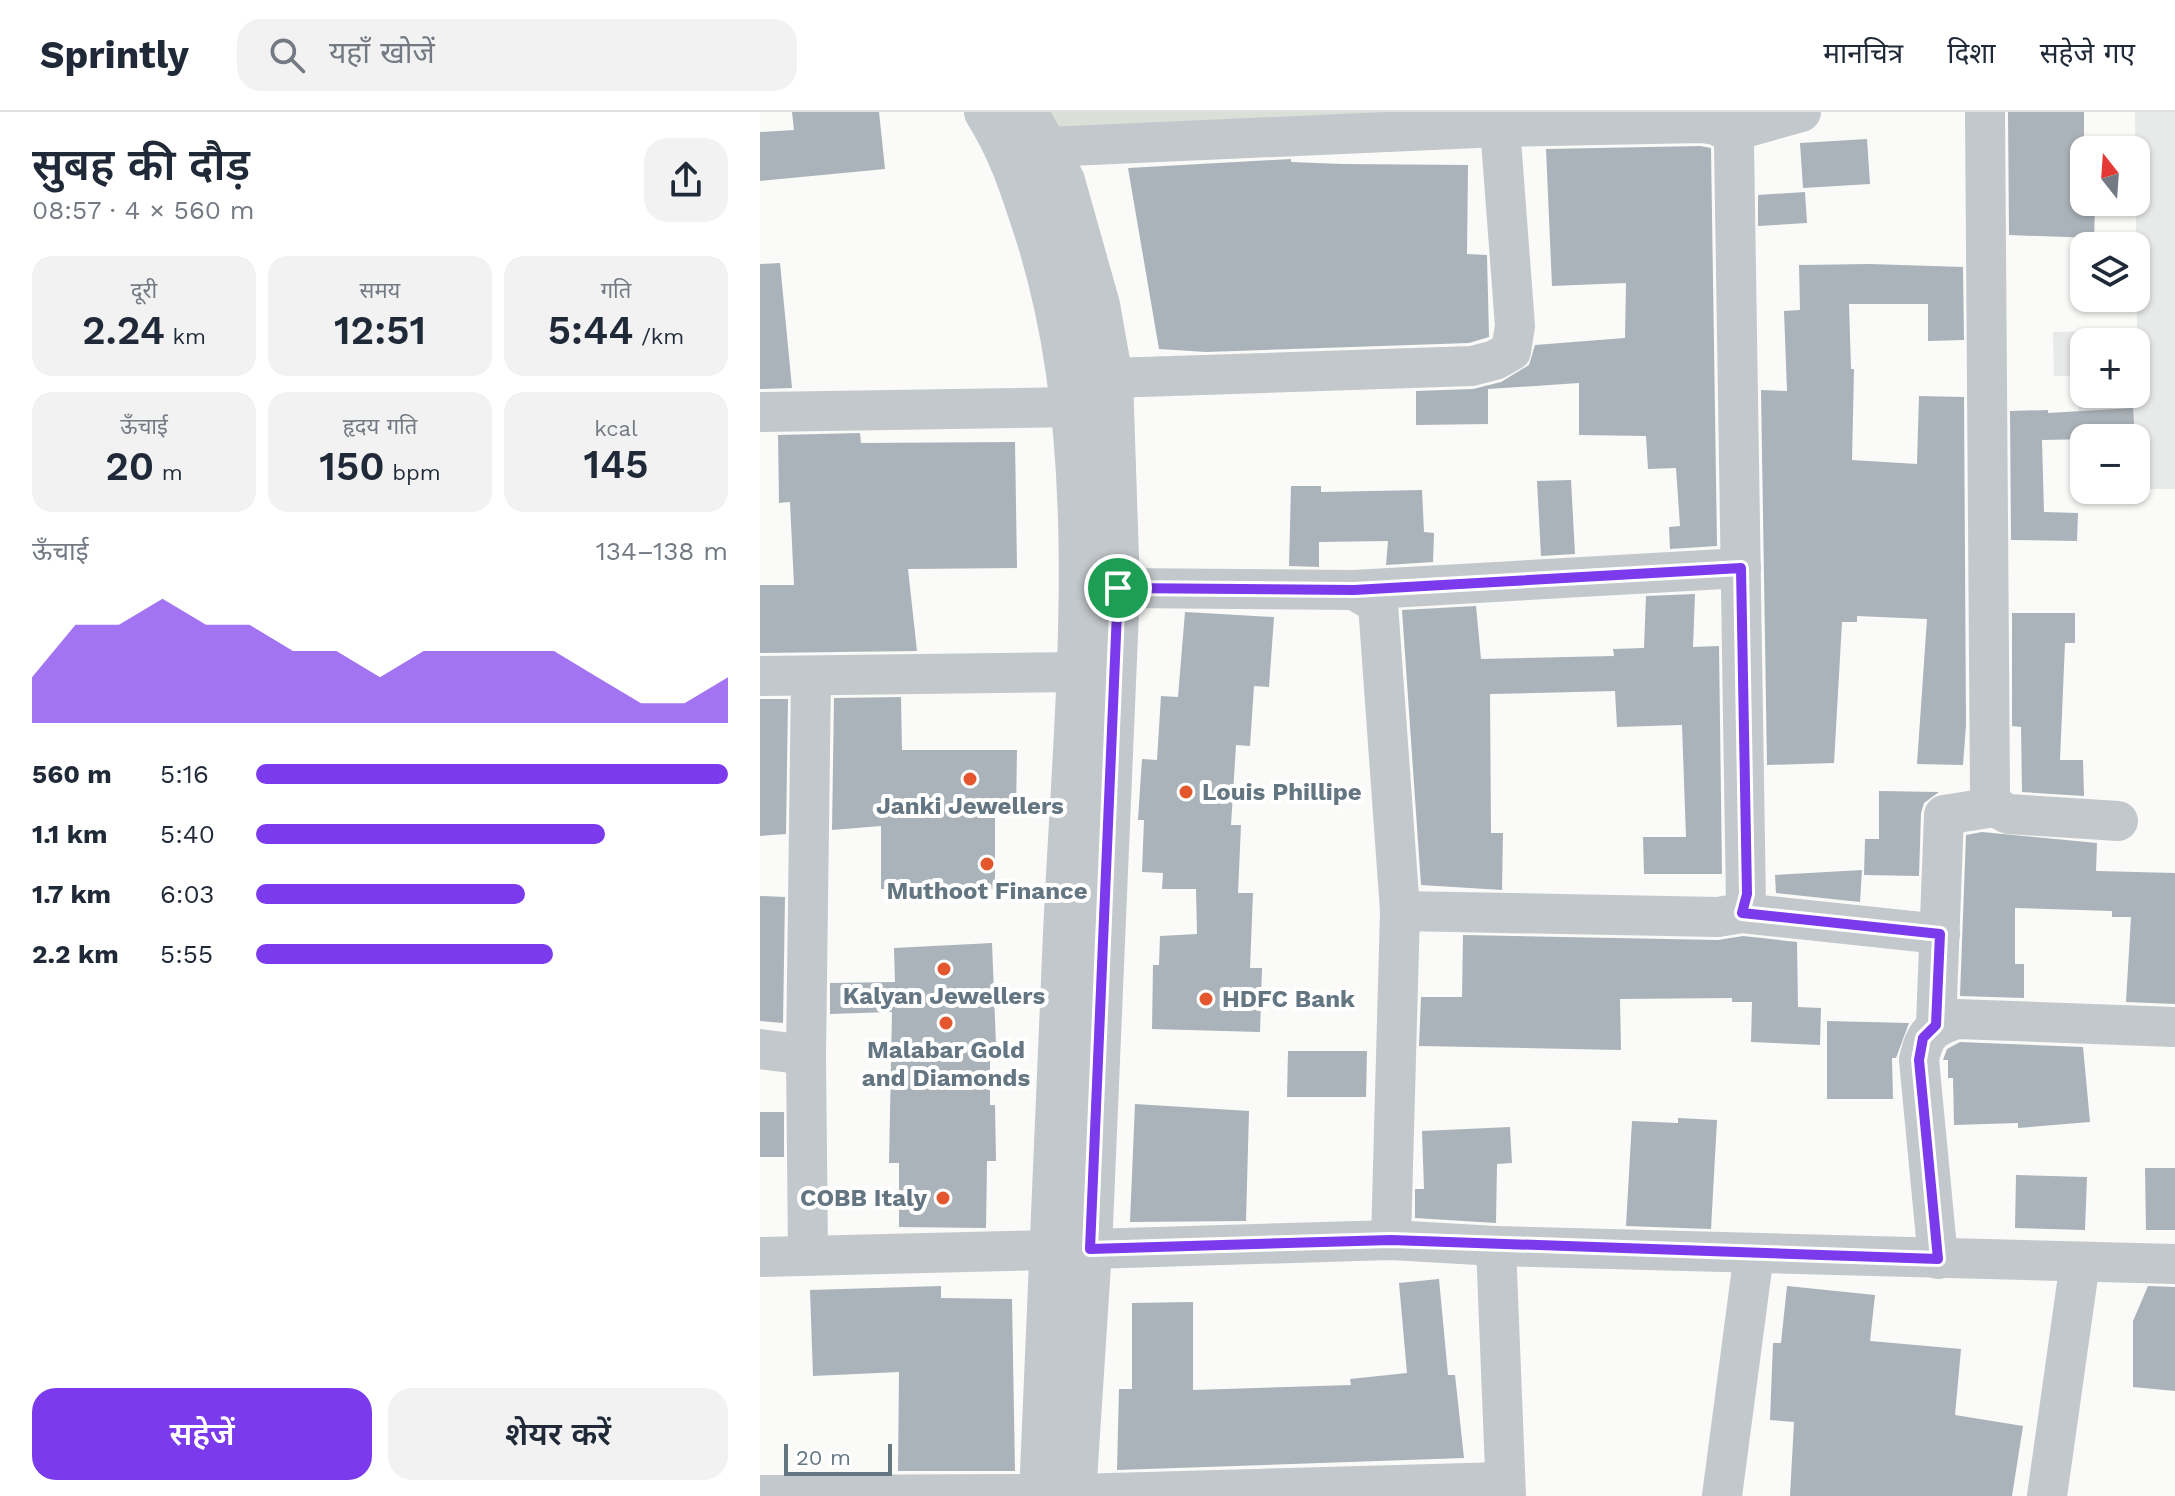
<!DOCTYPE html>
<html lang="hi">
<head>
<meta charset="utf-8">
<style>
  body { margin:0; font-family:"Work Sans","Noto Sans Devanagari",sans-serif; background:#f2f2f3; color:#1f2937; height:100vh; display:flex; flex-direction:column; font-size:30px; white-space:nowrap }
  * { box-sizing:border-box; margin:0 }
  p { font-size:26px; color:#747a83 }
  .icon { flex:none; width:44px; height:44px; fill:none; stroke:currentColor; stroke-width:2; stroke-linecap:round; stroke-linejoin:round }
  .map { position:relative; flex:1; overflow:hidden }
  .sheet { display:flex; flex-direction:column; background:#fff; width:760px }
  .sheet>* { flex:none }
  .needle { width:52px; rotate:343deg }
  .tools { position:absolute; left:1310px; top:24px; display:grid; gap:16px }
  .tools a { display:grid; place-items:center; width:80px; height:80px; border-radius:16px; background:#fff; box-shadow:0 2px 6px #0004; font-size:40px }
  .scale { position:absolute; left:24px; bottom:20px; width:108px; box-sizing:border-box; padding-left:8px; border:4px solid #657683; border-top:0; font-size:22px; line-height:28px; white-space:nowrap; color:#657683; -webkit-text-stroke:6px #fff; paint-order:stroke }
  .pin { position:absolute; display:grid; place-items:center; width:68px; height:68px; color:#fff; margin:-34px; border:4px solid #fff; border-radius:50%; box-shadow:0 2px 8px #0007 }
  .round { display:grid; place-items:center; flex:none; width:84px; height:84px; border-radius:24px; background:#f2f2f3 }
  .head { display:flex; align-items:center; justify-content:space-between; height:136px; padding:0 32px }
  h1 { font-size:44px; font-weight:600; line-height:60px }
  .figures { display:grid; grid-template-columns:repeat(3,1fr); gap:12px; height:136px; padding:8px 32px }
  .figures div { display:grid; align-content:center; border-radius:20px; background:#f2f2f3; text-align:center }
  .figures b { font-size:40px; font-weight:600 }
  .figures small { font-size:22px; font-weight:400 }
  .figures p { font-size:22px }
  .chart { height:224px; padding:16px 32px }
  .chart p { display:flex; justify-content:space-between }
  .chart svg { width:100%; height:144px; margin-top:8px; fill:#7c3aed; opacity:.7 }
  .cta { display:flex; gap:16px; margin-top:auto; padding:16px 32px }
  .cta a { flex:1; height:92px; border-radius:24px; background:#7c3aed; color:#fff; font-size:32px; font-weight:600; line-height:92px; text-align:center }
  .cta a+a { background:#f2f2f3; color:#1f2937 }
  ul { padding:0 32px; list-style:none; font-size:26px }
  li { display:grid; grid-template-columns:128px 96px 1fr; align-items:center; height:60px }
  li i { height:20px; border-radius:10px; background:#7c3aed }
  header { display:flex; align-items:center; gap:48px; box-sizing:border-box; height:112px; padding:0 40px; background:#fff; border-bottom:2px solid #e0e1e3 }
  header strong { font-size:38px }
  nav { display:flex; gap:44px; margin-inline-start:auto; font-size:28px }
  .search { width:560px; height:72px; background:#f2f2f3; display:flex; align-items:center; gap:20px; box-sizing:border-box; padding:0 28px; border-radius:24px; color:#747a83; font-size:30px }
  main { display:flex; flex:1; min-height:0 }
  .map>svg:first-child { display:block }
</style>
</head>
<body>
<header>
<strong>Sprintly</strong>
<div class="search"><svg class="icon" aria-label="search" viewBox="0 0 24 24"><circle cx="10" cy="10" r="6"/><path d="M15 15l6 6"/></svg>यहाँ खोजें</div>
<nav><a>मानचित्र</a><a>दिशा</a><a>सहेजे गए</a></nav>
</header>
<main>
<section class="sheet">
<div class="head"><div><h1>सुबह की दौड़</h1><p>08:57 · 4 × 560 m</p></div><a class="round"><svg class="icon" aria-label="share" viewBox="0 0 24 24"><path d="M12 15V3M7 8l5-5 5 5M5 13v7h14v-7"/></svg></a></div>
<div class="figures">
<div><p>दूरी</p><b>2.24<small> km</small></b></div>
<div><p>समय</p><b>12:51</b></div>
<div><p>गति</p><b>5:44<small> /km</small></b></div>
</div>
<div class="figures">
<div><p>ऊँचाई</p><b>20<small> m</small></b></div>
<div><p>हृदय गति</p><b>150<small> bpm</small></b></div>
<div><p>kcal</p><b>145</b></div>
</div>
<div class="chart"><p><span>ऊँचाई</span>134–138 m</p>
<svg viewBox="0 0 160 44" preserveAspectRatio="none"><path d="M0 44V30L10 14L20 14L30 6L40 14L50 14L60 22L70 22L80 30L90 22L100 22L110 22L120 22L130 30L140 38L150 38L160 30V44z"/></svg>
</div>
<ul>
<li><b>560 m</b>5:16<i style="width:100%"></i></li>
<li><b>1.1 km</b>5:40<i style="width:74%"></i></li>
<li><b>1.7 km</b>6:03<i style="width:57%"></i></li>
<li><b>2.2 km</b>5:55<i style="width:63%"></i></li>
</ul>
<div class="cta"><a>सहेजें</a><a>शेयर करें</a></div>
</section>
<div class="map">
<svg width="1415" height="1384" viewBox="0 0 1415 1384">
  <rect width="100%" height="100%" fill="#fafaf8"/>
  <path fill="#e8e9e9" fill-rule="evenodd" d="M1375,0H1415V377H1376L1375,317H1319V264H1294L1293,220L1377,218ZM1324,230H1376V282H1324Z"/>
  <polygon fill="#dadfd7" points="280,0 927,0 305,35"/>
  <g fill="#aab3b9">
    <polygon points="32,0 119,0 125,57 0,69 0,20 34,18"/>
    <polygon points="1248,0 1324,0 1324,95 1335,96 1334,126 1249,123"/>
    <polygon points="1107,27 1110,72 1043,76 1040,31"/>
    <polygon points="940,34 951,36 957,434 910,437 909,415 920,414 916,356 888,357 886,324 819,323 819,271 728,277 728,312 656,313 656,279 713,277 741,270 769,253 775,233 865,226 866,171 792,174 786,37"/>
    <polygon points="531,47 531,50 582,52 708,53 707,142 727,143 729,225 709,231 446,240 399,237 368,56"/>
    <polygon points="1045,80 1047,111 998,114 998,83"/>
    <polygon points="20,151 32,276 0,277 0,152"/>
    <polygon points="1110,152 1203,155 1204,228 1168,229 1168,192 1089,192 1091,257 1094,257 1092,348 1157,352 1159,284 1204,285 1206,613 1203,653 1157,652 1167,507 1097,504 1097,510 1082,510 1074,651 1007,653 1001,278 1027,279 1024,199 1040,198 1039,153"/>
    <polygon points="1373,296 1375,326 1282,328 1284,400 1318,401 1317,429 1251,428 1250,299 1288,298 1288,301"/>
    <polygon points="100,321 101,331 255,330 257,456 148,457 157,539 0,541 0,473 34,473 30,390 19,391 18,323"/>
    <polygon points="811,368 815,442 781,444 777,369"/>
    <polygon points="531,374 561,374 561,380 662,378 664,420 674,421 673,450 626,453 628,429 559,430 559,455 529,454"/>
    <polygon points="935,482 933,535 959,534 962,762 884,762 883,725 926,725 922,613 857,615 855,579 730,582 731,721 743,721 742,778 661,773 642,498 716,494 721,547 854,544 853,537 884,536 886,484"/>
    <polygon points="425,500 514,505 509,575 494,574 490,634 476,633 471,713 481,713 478,781 493,781 490,856 502,856 500,920 392,917 393,853 399,853 400,824 437,822 436,777 402,777 403,761 382,760 384,708 378,708 382,647 397,648 401,584 418,585"/>
    <polygon points="1252,501 1315,501 1315,531 1305,531 1300,648 1323,648 1324,684 1262,680 1261,615 1252,614"/>
    <polygon points="141,585 142,638 257,638 256,697 235,697 235,777 121,777 121,714 72,718 74,586"/>
    <polygon points="0,587 28,587 26,722 0,724"/>
    <polygon points="1119,679 1179,680 1164,691 1161,701 1159,764 1104,763 1105,727 1119,727"/>
    <polygon points="1222,720 1337,731 1336,759 1415,761 1415,892 1366,890 1371,805 1352,805 1352,799 1255,796 1255,852 1264,852 1264,886 1200,884 1206,723"/>
    <polygon points="1102,758 1100,790 1016,781 1015,763"/>
    <polygon points="0,784 25,785 23,911 0,909"/>
    <polygon points="703,823 958,828 983,824 1037,830 1038,895 1061,896 1060,933 991,930 992,890 972,890 972,886 860,887 861,938 659,934 661,885 702,885"/>
    <polygon points="232,831 236,933 230,933 230,993 235,993 236,1049 227,1049 226,1116 139,1115 139,1051 129,1051 132,900 70,902 70,871 135,870 134,836"/>
    <polygon points="1067,909 1149,911 1136,946 1132,946 1133,987 1067,987"/>
    <polygon points="1200,930 1323,935 1330,1010 1258,1016 1258,1011 1194,1013 1193,966 1188,966 1188,948 1183,948 1187,937"/>
    <polygon points="528,939 607,939 606,985 527,985"/>
    <polygon points="375,992 489,999 486,1109 370,1110"/>
    <rect x="0" y="1000" width="24" height="45"/>
    <polygon points="918,1006 957,1008 951,1117 866,1114 872,1009 918,1011"/>
    <polygon points="750,1015 752,1051 737,1052 736,1111 655,1106 655,1077 664,1077 662,1019"/>
    <polygon points="1385,1056 1415,1056 1415,1118 1386,1118"/>
    <polygon points="1256,1063 1327,1065 1325,1118 1255,1116"/>
    <polygon points="679,1167 688,1263 695,1263 704,1346 357,1358 359,1277 372,1277 372,1191 433,1190 433,1278 591,1273 590,1267 647,1261 639,1171"/>
    <polygon points="181,1174 181,1186 252,1187 255,1359 138,1359 139,1260 53,1264 50,1178"/>
    <polygon points="1027,1174 1115,1183 1110,1229 1201,1237 1195,1303 1263,1314 1252,1384 1030,1384 1034,1310 1010,1308 1013,1231 1021,1231"/>
    <polygon points="1388,1174 1415,1175 1415,1279 1373,1275 1373,1209"/>
  </g>
  <g fill="none" stroke-linecap="round" stroke-linejoin="round">
    <g stroke="#c3c8cc" stroke-width="40">
      <polyline points="1225,0 1230,683 1235,695 1248,702 1358,709"/>
      <polyline points="970,20 1041,0"/>
      <polyline points="287,35 740,15 941,11 956,13 970,20 974,32 986,794 982,801 958,805 640,799"/>
      <polyline points="351,266 712,254 735,248 751,239 755,214 740,15"/>
      <polyline points="0,300 313,295"/>
      <polyline points="358,476 594,478 618,492 640,799 631,1128"/>
      <polyline points="594,478 981,456"/>
      <polyline points="0,564 317,560"/>
      <polyline points="982,801 1180,822"/>
      <polyline points="1176,913 1184,703 1235,695"/>
      <polyline points="0,937 46,943"/>
      <polyline points="736,1134 746,1384"/>
      <polyline points="330,1137 631,1128 736,1134 1415,1152"/>
      <polyline points="48,1143 46,943 51,564"/>
      <polyline points="0,1145 291,1138"/>
      <path d="M1178,1147L1159,948C1164,922 1172,915 1197,907L1415,915"/>
      <polyline points="314,1382 745,1370"/>
      <polyline points="0,1383 281,1382"/>
      <polyline points="962,1384 994,1141"/>
      <polyline points="1287,1384 1320,1150"/>
    </g>
    <g stroke="#c3c8cc" stroke-width="44">
      <path d="M226,0C250,38 261,73 275,116C347,334 315,595 305,822C297,1009 289,1197 281,1384"/>
      <polyline points="266,0 303,69 338,193 351,266 358,476 330,1137 314,1384"/>
    </g>
  </g>
  <g fill="none" stroke-linecap="round" stroke-linejoin="round">
    <defs>
      <polygon id="route" points="981,456 987,782 982,801 1180,822 1176,913 1163,926 1159,948 1178,1147 631,1128 330,1137 358,476 594,478"/>
    </defs>
    <use href="#route" stroke="#fff" stroke-width="16"/>
    <use href="#route" stroke="#7c3aed" stroke-width="10"/>
  </g>
  <g fill="#e4572e" stroke="#fff" stroke-width="3">
    <circle cx="210" cy="667" r="8"/>
    <circle cx="426" cy="680" r="8"/>
    <circle cx="227" cy="752" r="8"/>
    <circle cx="184" cy="857" r="8"/>
    <circle cx="446" cy="887" r="8"/>
    <circle cx="186" cy="911" r="8"/>
    <circle cx="183" cy="1086" r="8"/>
  </g>
  <g text-anchor="middle" stroke-width="8" stroke-linejoin="round" paint-order="stroke">
    <g font-size="24" font-weight="bold" fill="#657683" stroke="#fff">
      <text x="442" y="688" text-anchor="start">Louis Phillipe</text>
      <text x="210" y="702">Janki Jewellers</text>
      <text x="227" y="787">Muthoot Finance</text>
      <text x="184" y="892">Kalyan Jewellers</text>
      <text x="462" y="895" text-anchor="start">HDFC Bank</text>
      <text x="186" y="946">Malabar Gold<tspan x="186" dy="28">and Diamonds</tspan></text>
      <text x="167" y="1094" text-anchor="end">COBB Italy</text>
    </g>
  </g>
</svg>
<div class="tools">
<a><svg class="needle" viewBox="-14 -14 28 28"><path d="M0-13l5 13h-10z" fill="#e53935"/><path d="M0 13l5-13h-10z" fill="#747a83"/></svg></a>
<a><svg class="icon" aria-label="layers" viewBox="0 0 24 24"><path d="M12 4l9 5-9 5-9-5zM3 14l9 5 9-5"/></svg></a>
<a>+</a>
<a>−</a>
</div>
<div class="scale">20 m</div>
<div class="pin" style="left:358px;top:476px;background:#1e9e55"><svg class="icon" aria-label="arrive" viewBox="0 0 24 24"><path d="M6 21V4h12l-3 4 3 4H6"/></svg></div>
</div>
</main>
</body>
</html>
